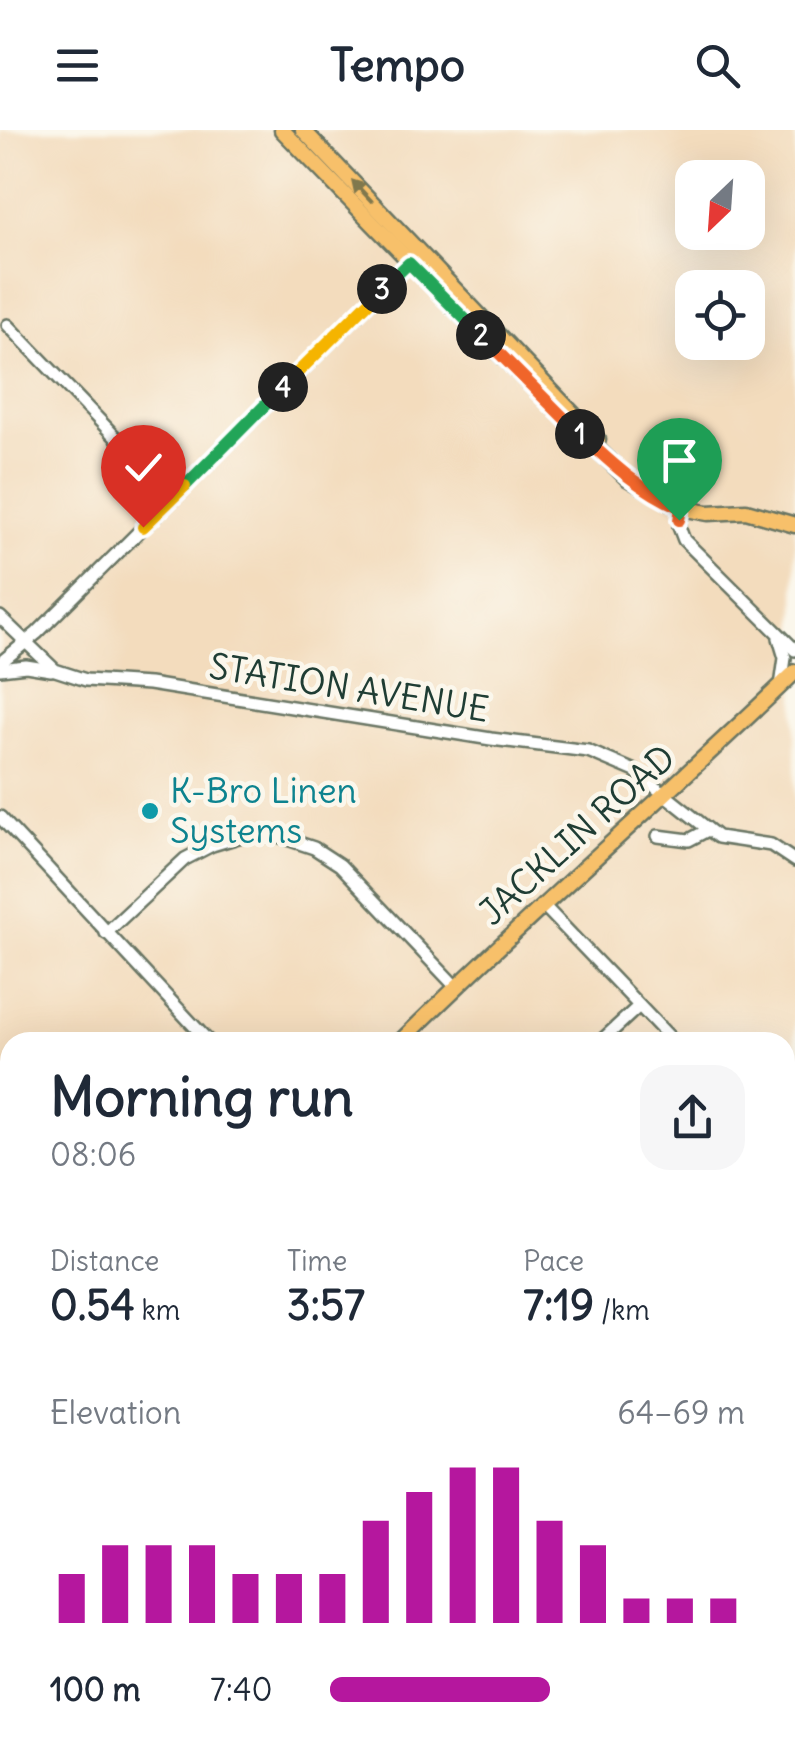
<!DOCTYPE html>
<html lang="en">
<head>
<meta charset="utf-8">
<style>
  body { margin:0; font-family:Delius,sans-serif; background:#f6f6f7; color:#1f2937; height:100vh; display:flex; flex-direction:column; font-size:38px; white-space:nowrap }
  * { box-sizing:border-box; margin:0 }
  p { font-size:32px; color:#747a83 }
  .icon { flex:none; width:55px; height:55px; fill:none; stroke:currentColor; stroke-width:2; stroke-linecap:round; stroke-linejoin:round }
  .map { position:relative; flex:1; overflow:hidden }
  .panel { position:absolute; left:0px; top:902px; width:795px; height:718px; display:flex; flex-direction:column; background:#fff; border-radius:30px 30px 0 0; box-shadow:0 10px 40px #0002 }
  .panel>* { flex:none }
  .needle { width:65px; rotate:205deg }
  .tools { position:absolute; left:675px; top:30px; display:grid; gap:20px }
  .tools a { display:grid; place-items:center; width:90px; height:90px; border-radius:20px; background:#fff; box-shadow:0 10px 40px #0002; font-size:50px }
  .pin { position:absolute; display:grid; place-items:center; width:85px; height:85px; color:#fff; margin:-102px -42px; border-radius:50% 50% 50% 0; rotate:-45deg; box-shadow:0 0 10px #0007 }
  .pin .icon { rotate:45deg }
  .km { position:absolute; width:50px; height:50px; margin:-25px; border-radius:50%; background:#222; color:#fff; font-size:28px; line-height:50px; text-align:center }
  .round { display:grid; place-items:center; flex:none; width:105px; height:105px; border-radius:30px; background:#f6f6f7 }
  .overview { display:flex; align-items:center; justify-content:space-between; height:170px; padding:0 50px }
  h1 { font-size:55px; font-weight:700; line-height:75px }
  .stats { display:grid; grid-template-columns:repeat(3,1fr); gap:15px; height:170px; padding:10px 50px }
  .stats div { display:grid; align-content:center }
  .stats b { font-size:42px; font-weight:700 }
  .stats small { font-size:28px; font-weight:400 }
  .stats p { font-size:28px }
  .chart { height:280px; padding:20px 50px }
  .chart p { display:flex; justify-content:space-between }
  .chart svg { width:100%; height:180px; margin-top:10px; stroke:#b5179e; stroke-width:6 }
  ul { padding:0 50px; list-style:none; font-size:32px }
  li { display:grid; grid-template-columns:160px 120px 1fr; align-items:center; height:75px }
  li i { height:25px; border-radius:12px; background:#b5179e }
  header { display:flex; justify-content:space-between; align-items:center; height:130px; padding:0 50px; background:#fff; font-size:45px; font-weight:700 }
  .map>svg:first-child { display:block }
</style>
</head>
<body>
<header><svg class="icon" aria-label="menu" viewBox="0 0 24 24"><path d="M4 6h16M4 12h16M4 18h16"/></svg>Tempo<svg class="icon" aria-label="search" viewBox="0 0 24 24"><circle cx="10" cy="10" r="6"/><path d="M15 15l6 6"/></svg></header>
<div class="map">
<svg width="795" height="1619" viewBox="0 0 795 1619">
  <rect width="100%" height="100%" fill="#fbf7ec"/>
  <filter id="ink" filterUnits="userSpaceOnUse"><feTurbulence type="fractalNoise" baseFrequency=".01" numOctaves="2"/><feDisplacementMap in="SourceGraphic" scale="20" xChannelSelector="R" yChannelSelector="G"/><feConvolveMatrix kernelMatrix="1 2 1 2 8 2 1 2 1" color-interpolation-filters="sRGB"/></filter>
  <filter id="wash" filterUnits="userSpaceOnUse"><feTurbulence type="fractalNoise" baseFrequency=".0048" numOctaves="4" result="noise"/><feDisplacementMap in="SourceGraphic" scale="40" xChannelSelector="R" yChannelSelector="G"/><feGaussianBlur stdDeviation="2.25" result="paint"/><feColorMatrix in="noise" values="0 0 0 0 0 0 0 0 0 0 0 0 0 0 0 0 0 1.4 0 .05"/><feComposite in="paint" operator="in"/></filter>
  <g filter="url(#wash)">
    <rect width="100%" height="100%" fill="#f3dcbd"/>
    <g fill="#b9d67d" stroke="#6c8a58" stroke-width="2.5">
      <polygon points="785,1140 795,1151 795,1404 785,1413 785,1333 789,1329 785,1325"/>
      <polygon points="630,1610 716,1610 715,1619 628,1619"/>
    </g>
  </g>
  <g filter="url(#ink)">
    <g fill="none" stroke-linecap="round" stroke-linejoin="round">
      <defs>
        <g id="minor">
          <polyline points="8,195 173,367"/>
          <polyline points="681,378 679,397 684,410 795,520"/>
          <polyline points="0,487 55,540 86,550 149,554 491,609 588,621 635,641 718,707 771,715 795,731"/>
          <polyline points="779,508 785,528 781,556"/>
          <polyline points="0,533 37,503 415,127"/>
          <polyline points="0,539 26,536 51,540"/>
          <polyline points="0,687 209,912"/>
          <polyline points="658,706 689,710 706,701"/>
          <polyline points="543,775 674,912"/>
          <polyline points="106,803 185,729 212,715 245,705 278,706 314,718 340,735 456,857"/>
          <polyline points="600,912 639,876"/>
          <polyline points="0,974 10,985"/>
          <polyline points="785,1027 795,1038"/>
          <polyline points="0,1046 10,1037"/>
          <polyline points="0,1132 10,1122"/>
          <polyline points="785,1432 795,1423"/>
          <polyline points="0,1520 10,1510"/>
          <polyline points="479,1619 488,1610"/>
        </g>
        <g id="major">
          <polyline points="282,0 489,213 627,348 681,378 708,383 746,381 795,395"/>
          <polyline points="303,0 598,310"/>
          <path d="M400,912C528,785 665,667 795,542"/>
          <polyline points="0,1293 10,1283"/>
          <polyline points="0,1363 10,1375"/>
          <polyline points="785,1551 795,1552"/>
        </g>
      </defs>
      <use href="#minor" stroke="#697564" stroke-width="16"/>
      <use href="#major" stroke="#697564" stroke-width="19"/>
      <use href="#minor" stroke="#fff" stroke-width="11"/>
      <use href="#major" stroke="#f7c06b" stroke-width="14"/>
    </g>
    <defs><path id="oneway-solid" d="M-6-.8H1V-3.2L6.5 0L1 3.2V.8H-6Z" transform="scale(2.5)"/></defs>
    <use fill="#80784d" href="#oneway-solid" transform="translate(362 61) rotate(-133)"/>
  </g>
  <g fill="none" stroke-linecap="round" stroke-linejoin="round" filter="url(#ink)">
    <defs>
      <path id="split-1" d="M580,304C611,333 641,361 681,378L679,390"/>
      <polyline id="split-2" points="481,205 580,304"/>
      <polyline id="split-3" points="382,159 409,133 481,205"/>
      <polyline id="split-4" points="283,257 382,159"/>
      <polyline id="split-5" points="185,356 283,257"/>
      <polyline id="split-6" points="143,397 185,356"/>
    </defs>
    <use href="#split-1" stroke="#fff" stroke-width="20"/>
    <use href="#split-2" stroke="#fff" stroke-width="20"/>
    <use href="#split-3" stroke="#fff" stroke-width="20"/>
    <use href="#split-4" stroke="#fff" stroke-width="20"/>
    <use href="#split-5" stroke="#fff" stroke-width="20"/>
    <use href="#split-6" stroke="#fff" stroke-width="20"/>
    <use href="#split-1" stroke="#f0652b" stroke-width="12"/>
    <use href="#split-2" stroke="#f0652b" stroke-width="12"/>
    <use href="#split-3" stroke="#22a559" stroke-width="12"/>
    <use href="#split-4" stroke="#f5b400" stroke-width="12"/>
    <use href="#split-5" stroke="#22a559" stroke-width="12"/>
    <use href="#split-6" stroke="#f5b400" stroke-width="12"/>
  </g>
  <circle fill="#0f9aa8" stroke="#fbf7ec" stroke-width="4" cx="150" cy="681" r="10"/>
  <g text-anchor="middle" stroke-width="9" stroke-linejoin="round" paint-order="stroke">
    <g font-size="35" fill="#1f3d34" stroke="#fbf7ec">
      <text transform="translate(349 558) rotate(9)" y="12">STATION AVENUE</text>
      <text transform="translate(577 705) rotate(-42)" y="12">JACKLIN ROAD</text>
    </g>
    <g font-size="35" fill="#0d838f" stroke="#fbf7ec" text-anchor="start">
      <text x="170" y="673">K-Bro Linen<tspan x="170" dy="40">Systems</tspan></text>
    </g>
  </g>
</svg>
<div class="tools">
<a><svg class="needle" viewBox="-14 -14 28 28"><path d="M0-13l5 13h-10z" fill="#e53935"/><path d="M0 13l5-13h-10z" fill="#747a83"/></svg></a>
<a><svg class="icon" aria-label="locate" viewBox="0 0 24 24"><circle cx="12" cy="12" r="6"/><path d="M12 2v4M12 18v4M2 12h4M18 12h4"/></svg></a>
</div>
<div class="pin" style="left:679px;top:390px;background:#1e9e55"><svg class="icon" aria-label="arrive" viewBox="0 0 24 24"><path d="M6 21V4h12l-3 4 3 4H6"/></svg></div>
<div class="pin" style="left:143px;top:397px;background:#d93025"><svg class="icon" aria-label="check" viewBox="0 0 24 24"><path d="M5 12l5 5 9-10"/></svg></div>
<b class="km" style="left:580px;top:304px">1</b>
<b class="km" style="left:481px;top:205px">2</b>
<b class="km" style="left:382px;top:159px">3</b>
<b class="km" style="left:283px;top:257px">4</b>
<section class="panel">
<div class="overview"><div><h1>Morning run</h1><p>08:06</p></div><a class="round"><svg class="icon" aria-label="share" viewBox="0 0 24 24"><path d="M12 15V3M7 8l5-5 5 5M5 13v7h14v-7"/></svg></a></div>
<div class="stats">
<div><p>Distance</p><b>0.54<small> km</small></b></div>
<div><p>Time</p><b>3:57</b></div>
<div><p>Pace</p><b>7:19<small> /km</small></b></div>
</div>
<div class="chart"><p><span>Elevation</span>64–69 m</p>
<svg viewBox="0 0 160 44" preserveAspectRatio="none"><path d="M5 44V32M15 44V25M25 44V25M35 44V25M45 44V32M55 44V32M65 44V32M75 44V19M85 44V12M95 44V6M105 44V6M115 44V19M125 44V25M135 44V38M145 44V38M155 44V38"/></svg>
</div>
<ul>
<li><b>100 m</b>7:40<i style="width:53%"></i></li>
</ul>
</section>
</div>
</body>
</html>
